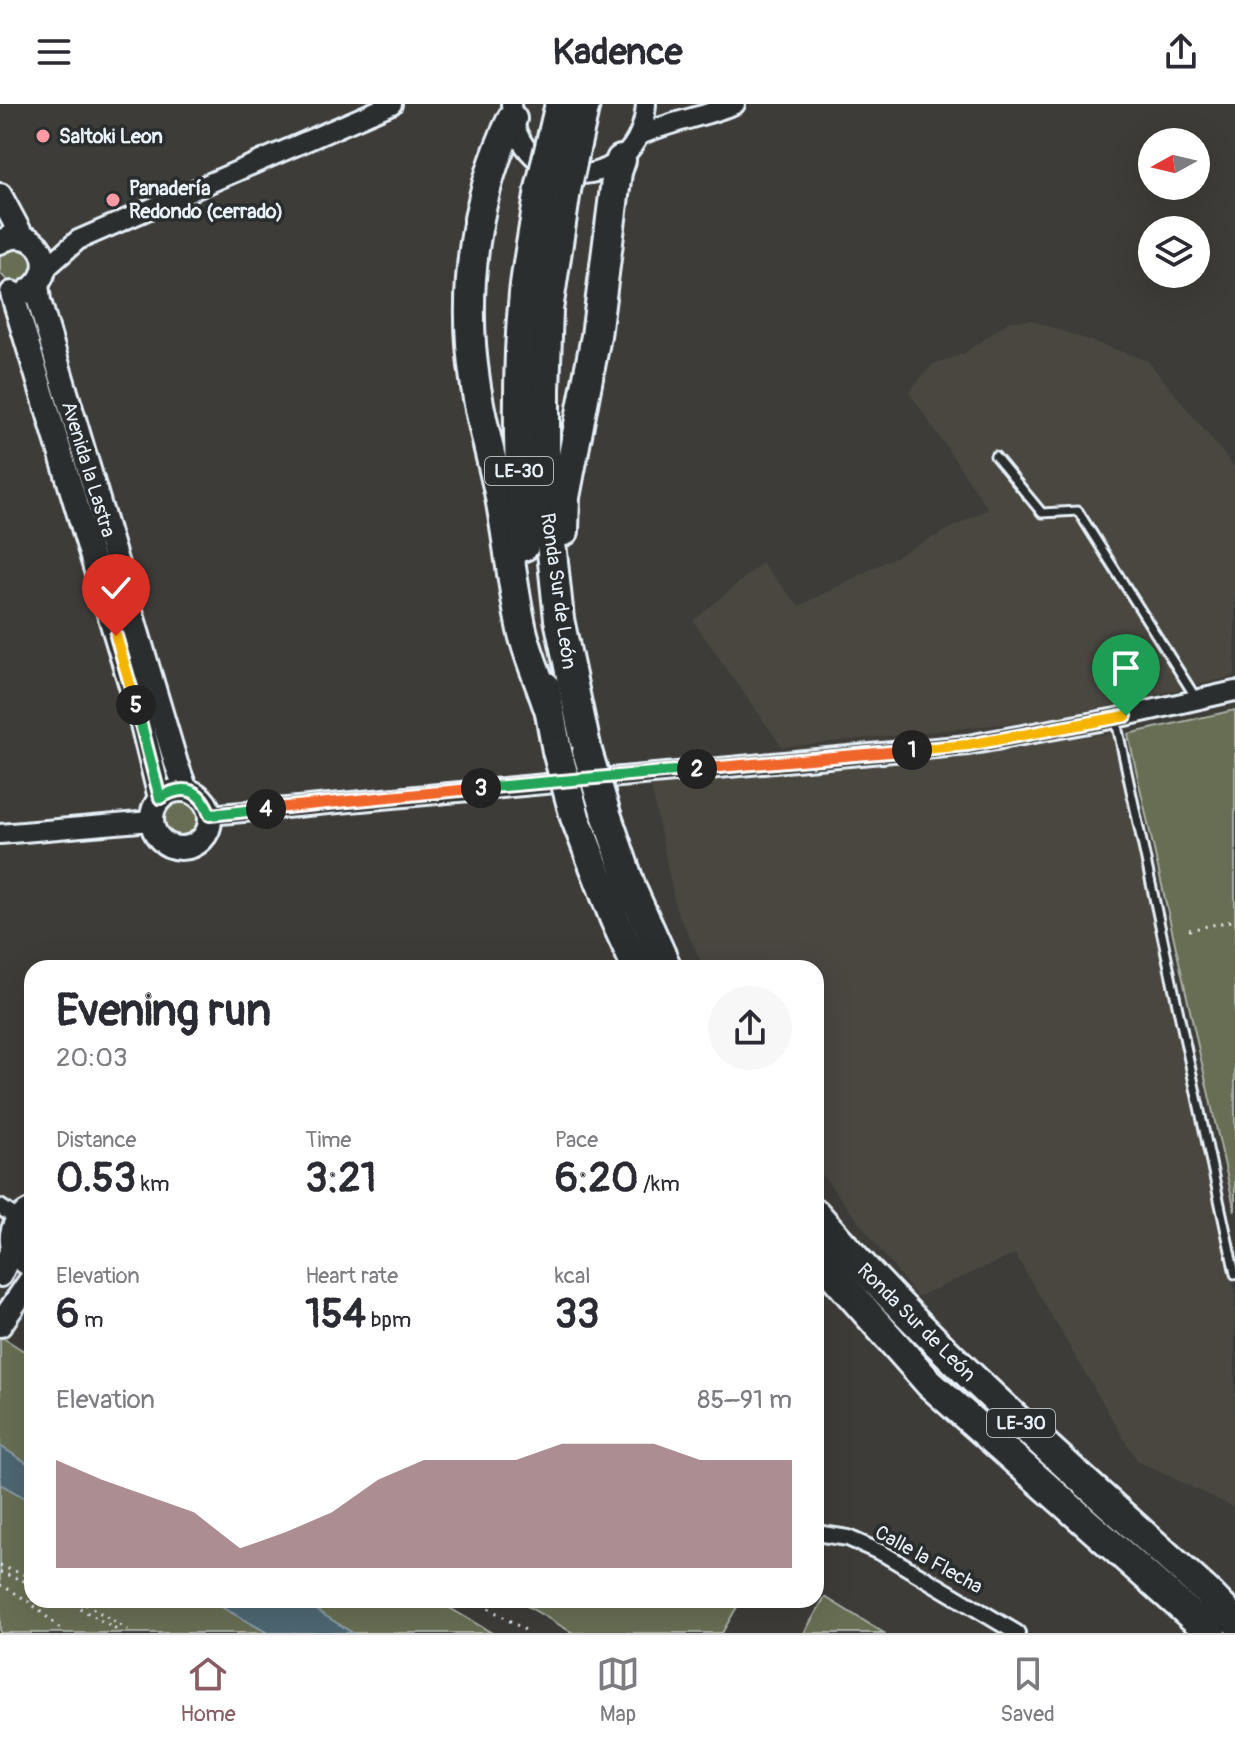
<!DOCTYPE html>
<html lang="en">
<head>
<meta charset="utf-8">
<style>
  body { margin:0; font-family:Pangolin,sans-serif; background:#f7f7f7; color:#2b2b33; height:100vh; display:flex; flex-direction:column; font-size:30px; white-space:nowrap }
  * { box-sizing:border-box; margin:0 }
  p { font-size:26px; color:#7c7c81 }
  .icon { flex:none; width:44px; height:44px; fill:none; stroke:currentColor; stroke-width:2; stroke-linecap:round; stroke-linejoin:round }
  .map { position:relative; flex:1; overflow:hidden }
  .side { position:absolute; left:24px; top:856px; width:800px; height:648px; display:flex; flex-direction:column; background:#fff; border-radius:24px; box-shadow:0 8px 32px #0002 }
  .side>* { flex:none }
  .needle { width:52px; rotate:262deg }
  .controls { position:absolute; left:1138px; top:24px; display:grid; gap:16px }
  .controls a { display:grid; place-items:center; width:72px; height:72px; border-radius:50%; background:#fff; box-shadow:0 8px 32px #0002; font-size:40px }
  .pin { position:absolute; display:grid; place-items:center; width:68px; height:68px; color:#fff; margin:-82px -34px; border-radius:50% 50% 50% 0; rotate:-45deg; box-shadow:0 0 8px #0007 }
  .pin .icon { rotate:45deg }
  .km { position:absolute; width:40px; height:40px; margin:-20px; border-radius:50%; background:#222; color:#fff; font-size:22px; line-height:40px; text-align:center }
  .round { display:grid; place-items:center; flex:none; width:84px; height:84px; border-radius:42px; background:#f7f7f7 }
  .summary { display:flex; align-items:center; justify-content:space-between; height:136px; padding:0 32px }
  h1 { font-size:44px; font-weight:700; line-height:60px }
  .stats { display:grid; grid-template-columns:repeat(3,1fr); gap:12px; height:136px; padding:8px 32px }
  .stats div { display:grid; align-content:center }
  .stats b { font-size:40px; font-weight:700 }
  .stats small { font-size:22px; font-weight:400 }
  .stats p { font-size:22px }
  .chart { height:224px; padding:16px 32px }
  .chart p { display:flex; justify-content:space-between }
  .chart svg { width:100%; height:144px; margin-top:8px; fill:#8a5d65; opacity:.7 }
  header { display:flex; justify-content:space-between; align-items:center; height:104px; padding:0 32px; background:#fff; font-size:36px; font-weight:700 }
  .tab-bar { display:flex; justify-content:space-around; align-items:center; height:112px; border-top:2px solid #e1e1e2; background:#fff; font-size:22px; color:#7c7c81 }
  .tab-bar a { display:grid; justify-items:center; gap:4px }
  .tab-bar .selected { color:#8a5d65 }
  .map>svg:first-child { display:block }
</style>
</head>
<body>
<header><svg class="icon" aria-label="menu" viewBox="0 0 24 24"><path d="M4 6h16M4 12h16M4 18h16"/></svg>Kadence<svg class="icon" aria-label="share" viewBox="0 0 24 24"><path d="M12 15V3M7 8l5-5 5 5M5 13v7h14v-7"/></svg></header>
<div class="map">
<svg width="1235" height="1529" viewBox="0 0 1235 1529">
  <rect width="100%" height="100%" fill="#3d3c38"/>
  <filter id="ink" filterUnits="userSpaceOnUse"><feTurbulence type="fractalNoise" baseFrequency=".0125" numOctaves="2"/><feDisplacementMap in="SourceGraphic" scale="16" xChannelSelector="R" yChannelSelector="G"/><feConvolveMatrix kernelMatrix="1 2 1 2 8 2 1 2 1" color-interpolation-filters="sRGB"/></filter>
  <g filter="url(#ink)">
    <g fill="#4a473f">
      <polygon points="1031,216 1148,257 1235,364 1235,572 1051,615 782,643 693,517 762,459 799,502 988,405 909,288 933,260 963,250 1010,217"/>
      <polygon points="1119,629 1235,1186 1235,1404 1137,1357 1015,1150 917,1193 816,1063 816,864 704,864 676,805 651,682"/>
    </g>
    <g fill="#686e53" stroke="#a8b0a6" stroke-width="2">
      <polygon points="6,144 30,144 36,168 21,180 8,177 0,169 0,151"/>
      <polygon points="1235,606 1235,1107 1128,630"/>
      <circle cx="181" cy="715" r="22"/>
      <polygon points="0,1232 32,1252 32,1496 436,1496 492,1529 0,1529"/>
      <polygon points="825,1493 884,1529 804,1529"/>
      <polygon points="517,1496 741,1496 722,1529 573,1529"/>
    </g>
    <g fill="#4e6773" stroke="#8c9ea8" stroke-width="2">
      <polygon points="0,1342 32,1362 32,1398 0,1380"/>
      <polygon points="209,1496 300,1496 353,1529 268,1529"/>
    </g>
    <g fill="none" stroke-linecap="round" stroke-linejoin="round">
      <defs>
        <g id="service">
          <polyline points="995,352 1042,409 1078,407 1196,594"/>
          <polyline points="1116,617 1235,1170"/>
        </g>
        <g id="minor">
          <polyline points="0,1103 18,1115"/>
          <polyline points="816,1429 848,1434 884,1450 1017,1529"/>
        </g>
        <g id="tertiary">
          <path d="M511,0C517,93 640,94 646,0"/>
          <path d="M640,31C671,17 704,13 735,0"/>
          <polyline points="44,166 78,136 392,0"/>
          <polyline points="210,711 968,641 1116,614 1235,587"/>
          <polyline points="0,730 151,717"/>
        </g>
        <g id="secondary">
          <polyline points="0,91 22,132"/>
          <path d="M0,138C36,117 64,165 28,187"/>
          <polyline points="37,180 39,197 176,659 186,686"/>
          <polyline points="12,189 140,612 160,694"/>
          <circle cx="181" cy="715" r="29"/>
          <path d="M32,1106C5,1118 5,1150 32,1162"/>
          <polyline points="0,1171 13,1144"/>
          <polyline points="0,1221 32,1174"/>
        </g>
        <g id="motorway">
          <path d="M512,15C474,93 462,190 475,276C480,314 491,351 499,388C508,434 512,480 522,526C528,551 539,576 547,600"/>
          <polyline points="566,86 548,206 545,285 545,382 559,515 587,647"/>
          <polyline points="564,427 565,393 596,232 617,68 621,56"/>
          <path d="M524,442C518,358 516,273 524,189C528,154 535,119 540,85"/>
          <polyline points="545,582 557,647"/>
          <polyline points="605,707 632,786 667,864"/>
          <polyline points="575,713 615,816 637,864"/>
          <path d="M816,1110C935,1249 1074,1367 1209,1490L1235,1517"/>
          <polyline points="816,1151 930,1280 1211,1529"/>
        </g>
      </defs>
      <use href="#service" stroke="#e8f1f8" stroke-width="13"/>
      <use href="#minor" stroke="#e8f1f8" stroke-width="20"/>
      <use href="#tertiary" stroke="#e8f1f8" stroke-width="24"/>
      <use href="#secondary" stroke="#e8f1f8" stroke-width="28"/>
      <use href="#motorway" stroke="#e8f1f8" stroke-width="34"/>
      <g stroke="#e8f1f8" stroke-width="3" stroke-dasharray="2 6" stroke-linecap="butt">
        <polyline points="1189,826 1235,816"/>
        <polyline points="0,1462 32,1473"/>
        <polyline points="0,1468 32,1480"/>
        <path d="M0,1481C26,1493 43,1509 64,1529"/>
        <polyline points="66,1496 122,1529"/>
        <polyline points="79,1496 133,1529"/>
        <polyline points="475,1496 530,1529"/>
      </g>
      <use href="#service" stroke="#2a2d2e" stroke-width="7"/>
      <use href="#minor" stroke="#2a2d2e" stroke-width="14"/>
      <use href="#tertiary" stroke="#2a2d2e" stroke-width="18"/>
      <use href="#secondary" stroke="#2a2d2e" stroke-width="22"/>
      <use href="#motorway" stroke="#2a2d2e" stroke-width="28"/>
      <defs>
        <g id="motorway-bridge">
          <polyline points="540,85 560,0"/>
          <polyline points="566,86 585,0"/>
          <polyline points="557,647 575,713"/>
          <polyline points="587,647 605,707"/>
        </g>
      </defs>
      <use href="#motorway-bridge" stroke="#e8f1f8" stroke-width="34" stroke-linecap="butt"/>
      <use href="#motorway-bridge" stroke="#2a2d2e" stroke-width="28"/>
    </g>
  </g>
  <g fill="none" stroke-linecap="round" stroke-linejoin="round" filter="url(#ink)">
    <defs>
      <polyline id="split-1" points="912,646 968,641 1126,612"/>
      <polyline id="split-2" points="697,665 912,646"/>
      <polyline id="split-3" points="481,684 697,665"/>
      <polyline id="split-4" points="266,705 481,684"/>
      <path id="split-5" d="M136,601L160,694C184,679 201,685 210,711L266,705"/>
      <polyline id="split-6" points="116,532 136,601"/>
    </defs>
    <use href="#split-1" stroke="#fff" stroke-width="16"/>
    <use href="#split-2" stroke="#fff" stroke-width="16"/>
    <use href="#split-3" stroke="#fff" stroke-width="16"/>
    <use href="#split-4" stroke="#fff" stroke-width="16"/>
    <use href="#split-5" stroke="#fff" stroke-width="16"/>
    <use href="#split-6" stroke="#fff" stroke-width="16"/>
    <use href="#split-1" stroke="#f5b400" stroke-width="10"/>
    <use href="#split-2" stroke="#f0652b" stroke-width="10"/>
    <use href="#split-3" stroke="#22a559" stroke-width="10"/>
    <use href="#split-4" stroke="#f0652b" stroke-width="10"/>
    <use href="#split-5" stroke="#22a559" stroke-width="10"/>
    <use href="#split-6" stroke="#f5b400" stroke-width="10"/>
  </g>
  <g fill="#ff9aa2" stroke="#2a2d2e" stroke-width="3">
    <circle cx="43" cy="32" r="8"/>
    <circle cx="113" cy="96" r="8"/>
  </g>
  <g text-anchor="middle" stroke-width="7" stroke-linejoin="round" paint-order="stroke">
    <g fill="#2a2d2e" stroke="#afb6bb" stroke-width="2">
      <rect x="485" y="353" width="68" height="28" rx="6"/>
      <rect x="987" y="1305" width="68" height="28" rx="6"/>
    </g>
    <g font-size="18" font-weight="bold" fill="#e8f1f8">
      <text x="519" y="373">LE-30</text>
      <text x="1021" y="1325">LE-30</text>
    </g>
    <g font-size="20" font-weight="bold" fill="#e8f1f8" stroke="#2a2d2e" text-anchor="start">
      <text x="59" y="39">Saltoki Leon</text>
      <text x="129" y="91">Panadería<tspan x="129" dy="23">Redondo (cerrado)</tspan></text>
    </g>
    <g font-size="20" fill="#e8f1f8" stroke="#2a2d2e">
      <text transform="translate(89 365) rotate(73)" y="7">Avenida la Lastra</text>
      <text transform="translate(559 487) rotate(82)" y="7">Ronda Sur de León</text>
      <text transform="translate(917 1218) rotate(45)" y="7">Ronda Sur de León</text>
      <text transform="translate(929 1455) rotate(29)" y="7">Calle la Flecha</text>
    </g>
  </g>
</svg>
<div class="controls">
<a><svg class="needle" viewBox="-14 -14 28 28"><path d="M0-13l5 13h-10z" fill="#e53935"/><path d="M0 13l5-13h-10z" fill="#7c7c81"/></svg></a>
<a><svg class="icon" aria-label="layers" viewBox="0 0 24 24"><path d="M12 4l9 5-9 5-9-5zM3 14l9 5 9-5"/></svg></a>
</div>
<div class="pin" style="left:1126px;top:612px;background:#1e9e55"><svg class="icon" aria-label="arrive" viewBox="0 0 24 24"><path d="M6 21V4h12l-3 4 3 4H6"/></svg></div>
<div class="pin" style="left:116px;top:532px;background:#d93025"><svg class="icon" aria-label="check" viewBox="0 0 24 24"><path d="M5 12l5 5 9-10"/></svg></div>
<b class="km" style="left:912px;top:646px">1</b>
<b class="km" style="left:697px;top:665px">2</b>
<b class="km" style="left:481px;top:684px">3</b>
<b class="km" style="left:266px;top:705px">4</b>
<b class="km" style="left:136px;top:601px">5</b>
<section class="side">
<div class="summary"><div><h1>Evening run</h1><p>20:03</p></div><a class="round"><svg class="icon" aria-label="share" viewBox="0 0 24 24"><path d="M12 15V3M7 8l5-5 5 5M5 13v7h14v-7"/></svg></a></div>
<div class="stats">
<div><p>Distance</p><b>0.53<small> km</small></b></div>
<div><p>Time</p><b>3:21</b></div>
<div><p>Pace</p><b>6:20<small> /km</small></b></div>
</div>
<div class="stats">
<div><p>Elevation</p><b>6<small> m</small></b></div>
<div><p>Heart rate</p><b>154<small> bpm</small></b></div>
<div><p>kcal</p><b>33</b></div>
</div>
<div class="chart"><p><span>Elevation</span>85–91 m</p>
<svg viewBox="0 0 160 44" preserveAspectRatio="none"><path d="M0 44V11L10 17L20 22L30 27L40 38L50 33L60 27L70 17L80 11L90 11L100 11L110 6L120 6L130 6L140 11L150 11L160 11V44z"/></svg>
</div>
</section>
</div>
<nav class="tab-bar">
<a class="selected"><svg class="icon" aria-label="home" viewBox="0 0 24 24"><path d="M3 11l9-7 9 7M6 9v11h12V9"/></svg>Home</a>
<a><svg class="icon" aria-label="map" viewBox="0 0 24 24"><path d="M3 6l6-2 6 2 6-2v14l-6 2-6-2-6 2zM9 4v14M15 6v14"/></svg>Map</a>
<a><svg class="icon" aria-label="saved" viewBox="0 0 24 24"><path d="M7 4h10v16l-5-4-5 4z"/></svg>Saved</a>
</nav>
</body>
</html>
